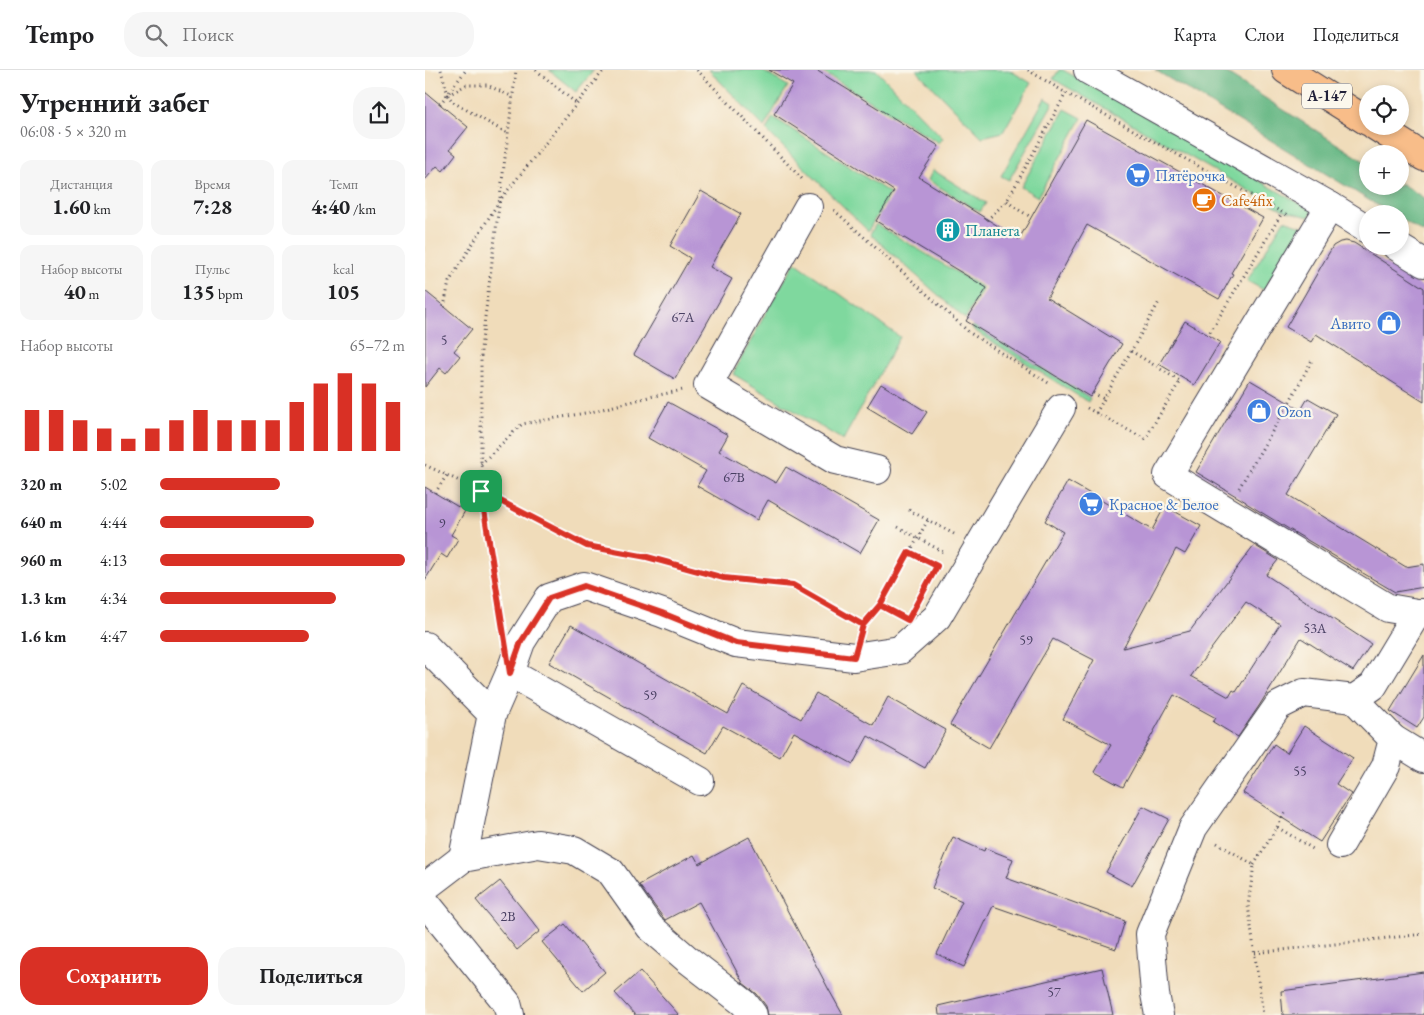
<!DOCTYPE html>
<html lang="ru">
<head>
<meta charset="utf-8">
<style>
  body { margin:0; font-family:"EB Garamond",serif; background:#f6f6f6; color:#202124; height:100vh; display:flex; flex-direction:column; font-size:19px; white-space:nowrap }
  * { box-sizing:border-box; margin:0 }
  p { font-size:16px; color:#757577 }
  .icon { flex:none; width:28px; height:28px; fill:none; stroke:currentColor; stroke-width:2; stroke-linecap:round; stroke-linejoin:round }
  .map { position:relative; flex:1; overflow:hidden }
  .drawer { display:flex; flex-direction:column; background:#fff; width:425px }
  .drawer>* { flex:none }
  .fabs { position:absolute; left:934px; top:15px; display:grid; gap:10px }
  .fabs a { display:grid; place-items:center; width:50px; height:50px; border-radius:50%; background:#fff; box-shadow:0 2px 8px #0003; font-size:25px }
  .pin { position:absolute; display:grid; place-items:center; width:42px; height:42px; color:#fff; margin:-21px; border-radius:10px; box-shadow:0 2px 8px #0006 }
  .round { display:grid; place-items:center; flex:none; width:52px; height:52px; border-radius:20px; background:#f6f6f6 }
  .summary { display:flex; align-items:center; justify-content:space-between; height:85px; padding:0 20px }
  h1 { font-size:28px; font-weight:700; line-height:38px }
  .figures { display:grid; grid-template-columns:repeat(3,1fr); gap:8px; height:85px; padding:5px 20px }
  .figures div { display:grid; align-content:center; border-radius:12px; background:#f6f6f6; text-align:center }
  .figures b { font-size:21px; font-weight:700 }
  .figures small { font-size:14px; font-weight:400 }
  .figures p { font-size:14px }
  .chart { height:140px; padding:10px 20px }
  .chart p { display:flex; justify-content:space-between }
  .chart svg { width:100%; height:90px; margin-top:5px; stroke:#d93025; stroke-width:6 }
  .primary-button { display:flex; gap:10px; margin-top:auto; padding:10px 20px }
  .primary-button a { flex:1; height:58px; border-radius:20px; background:#d93025; color:#fff; font-size:20px; font-weight:700; line-height:58px; text-align:center }
  .primary-button a+a { background:#f6f6f6; color:#202124 }
  ul { padding:0 20px; list-style:none; font-size:16px }
  li { display:grid; grid-template-columns:80px 60px 1fr; align-items:center; height:38px }
  li i { height:12px; border-radius:6px; background:#d93025 }
  header { display:flex; align-items:center; gap:30px; box-sizing:border-box; height:70px; padding:0 25px; background:#fff; border-bottom:1px solid #e0e0e0 }
  header strong { font-size:24px }
  nav { display:flex; gap:28px; margin-inline-start:auto; font-size:18px }
  .search { width:350px; height:45px; background:#f6f6f6; display:flex; align-items:center; gap:12px; box-sizing:border-box; padding:0 18px; border-radius:20px; color:#757577; font-size:19px }
  main { display:flex; flex:1; min-height:0 }
  .map>svg:first-child { display:block }
</style>
</head>
<body>
<header>
<strong>Tempo</strong>
<div class="search"><svg class="icon" aria-label="search" viewBox="0 0 24 24"><circle cx="10" cy="10" r="6"/><path d="M15 15l6 6"/></svg>Поиск</div>
<nav><a>Карта</a><a>Слои</a><a>Поделиться</a></nav>
</header>
<main>
<section class="drawer">
<div class="summary"><div><h1>Утренний забег</h1><p>06:08 · 5 × 320 m</p></div><a class="round"><svg class="icon" aria-label="share" viewBox="0 0 24 24"><path d="M12 15V3M7 8l5-5 5 5M5 13v7h14v-7"/></svg></a></div>
<div class="figures">
<div><p>Дистанция</p><b>1.60<small> km</small></b></div>
<div><p>Время</p><b>7:28</b></div>
<div><p>Темп</p><b>4:40<small> /km</small></b></div>
</div>
<div class="figures">
<div><p>Набор высоты</p><b>40<small> m</small></b></div>
<div><p>Пульс</p><b>135<small> bpm</small></b></div>
<div><p>kcal</p><b>105</b></div>
</div>
<div class="chart"><p><span>Набор высоты</span>65–72 m</p>
<svg viewBox="0 0 160 44" preserveAspectRatio="none"><path d="M5 44V24M15 44V24M25 44V29M35 44V33M45 44V38M55 44V33M65 44V29M75 44V24M85 44V29M95 44V29M105 44V29M115 44V20M125 44V11M135 44V6M145 44V11M155 44V20"/></svg>
</div>
<ul>
<li><b>320 m</b>5:02<i style="width:49%"></i></li>
<li><b>640 m</b>4:44<i style="width:63%"></i></li>
<li><b>960 m</b>4:13<i style="width:100%"></i></li>
<li><b>1.3 km</b>4:34<i style="width:72%"></i></li>
<li><b>1.6 km</b>4:47<i style="width:61%"></i></li>
</ul>
<div class="primary-button"><a>Сохранить</a><a>Поделиться</a></div>
</section>
<div class="map">
<svg width="999" height="945" viewBox="0 0 999 945">
  <rect width="100%" height="100%" fill="#fbf7ec"/>
  <filter id="ink" filterUnits="userSpaceOnUse"><feTurbulence type="fractalNoise" baseFrequency=".02" numOctaves="2"/><feDisplacementMap in="SourceGraphic" scale="10" xChannelSelector="R" yChannelSelector="G"/><feConvolveMatrix kernelMatrix="1 2 1 2 8 2 1 2 1" color-interpolation-filters="sRGB"/></filter>
  <filter id="wash" filterUnits="userSpaceOnUse"><feTurbulence type="fractalNoise" baseFrequency=".0096" numOctaves="4" result="noise"/><feDisplacementMap in="SourceGraphic" scale="20" xChannelSelector="R" yChannelSelector="G"/><feGaussianBlur stdDeviation="1.12" result="paint"/><feColorMatrix in="noise" values="0 0 0 0 0 0 0 0 0 0 0 0 0 0 0 0 0 1.4 0 .05"/><feComposite in="paint" operator="in"/></filter>
  <g filter="url(#wash)">
    <rect width="100%" height="100%" fill="#f0dcba"/>
    <g fill="#7fd89e" stroke="#507d6c">
      <polygon points="124,0 169,0 151,22"/>
      <polygon points="284,0 336,0 363,16 339,57"/>
      <polygon points="394,0 451,0 518,68 514,73"/>
      <polygon points="491,0 584,0 606,13 578,62 557,67"/>
      <polygon points="634,0 638,0 888,141 884,147 858,140 628,9"/>
      <polygon points="620,28 628,33 584,110 576,106"/>
      <polygon points="640,39 657,48 613,127 596,117"/>
      <polygon points="348,47 465,123 443,161 341,60"/>
      <polygon points="508,100 561,133 555,142 503,110"/>
      <polygon points="859,150 877,156 839,220 822,211"/>
      <polygon points="451,154 558,218 540,249 445,164"/>
      <polygon points="370,192 475,267 418,370 308,304 344,237"/>
      <polygon points="548,256 665,328 663,332 547,259"/>
    </g>
    <polygon fill="#67b885" stroke="#446d60" points="730,0 796,0 942,93 942,116 975,116 975,113 999,128 999,163 975,148 975,144 967,144"/>
    <g id="blocks">
      <g fill="#b895d5" fill-rule="evenodd">
        <polygon points="344,0 391,0 514,76 494,107 594,169 661,50 838,148 806,203 808,204 794,229 662,155 622,228 697,274 665,327 541,251 562,218 451,151 469,121 349,44 368,14"/>
        <polygon points="0,22 43,57 25,79 31,84 18,101 12,96 0,110"/>
        <polygon points="276,121 316,144 285,197 307,209 250,309 209,285 265,188 245,176"/>
        <polygon points="921,171 929,173 999,218 999,332 891,264 886,272 861,257 908,176 915,172"/>
        <polygon points="0,221 47,259 29,281 35,286 21,303 15,298 0,317"/>
        <polygon points="760,251 795,272 769,315 734,294"/>
        <polygon points="825,310 876,340 883,328 911,344 863,425 981,497 999,494 999,517 970,522 872,464 821,433 821,432 771,402"/>
        <polygon points="456,314 502,342 487,364 442,337"/>
        <polygon points="243,332 303,365 294,381 351,413 361,397 454,450 435,483 343,430 332,450 272,416 281,401 223,368"/>
        <path d="M643,411L727,460L740,436L776,456L760,484L751,479L698,578L765,561L829,475L853,490L841,505L946,574L928,601L876,568L834,636L813,667L788,652L791,648L749,625L698,717L670,702L686,675L638,649L669,590L628,569L564,678L525,655L638,462L620,451ZM821,532L855,554L811,622L808,620L804,627L766,606Z"/>
        <polygon points="0,417 40,441 26,465 33,469 22,488 16,484 0,510"/>
        <polygon points="146,555 303,644 318,616 376,649 391,623 448,655 463,627 521,660 500,698 443,666 428,694 369,662 355,687 298,656 282,683 124,593"/>
        <polygon points="999,585 999,647 992,658 965,641"/>
        <polygon points="879,656 928,688 911,714 926,724 895,772 818,723 849,674 862,683"/>
        <polygon points="718,736 744,749 707,816 681,802"/>
        <polygon points="324,767 404,920 418,945 343,945 341,936 332,924 318,913 274,832 240,850 237,846 214,815 269,785 274,794"/>
        <polygon points="528,767 559,781 560,778 588,789 581,808 700,851 691,879 568,836 539,897 512,884 537,831 507,818"/>
        <polygon points="75,811 115,861 92,880 51,830"/>
        <polygon points="140,854 180,902 158,921 117,872"/>
        <polygon points="677,898 688,945 514,945 513,936"/>
        <polygon points="215,901 254,945 210,945 190,923"/>
        <polygon points="999,902 999,945 858,945 856,921"/>
      </g>
    </g>
  </g>
  <g filter="url(#ink)">
    <use href="#blocks" fill-opacity="0" stroke="#413e4e" stroke-width="1"/>
    <g fill="none" stroke-linecap="round" stroke-linejoin="round">
      <defs>
        <g id="minor">
          <polyline points="663,0 905,136"/>
          <polyline points="383,137 283,315 410,390 452,400"/>
          <polyline points="942,159 905,136 743,405 963,538 992,543 999,543"/>
          <polyline points="971,176 999,193"/>
          <polyline points="0,576 67,644 38,788"/>
          <polyline points="85,603 275,711"/>
          <polyline points="67,644 85,603 96,572 124,528 159,516 237,543 311,573 429,587 475,580 512,547 636,338"/>
          <polyline points="968,669 999,688"/>
          <polyline points="915,775 961,696 968,669 929,629"/>
          <polyline points="0,817 38,788 113,774 149,780 186,802 225,857 262,889 319,933 328,945"/>
          <polyline points="0,832 82,933 85,945"/>
          <polyline points="734,945 730,924 725,864 768,758 853,636 879,623 929,629 948,616 992,543"/>
        </g>
        <g id="highway">
          <polyline points="861,0 942,51"/>
          <polyline points="950,56 999,87"/>
        </g>
      </defs>
      <use href="#minor" stroke="#413e4e" stroke-width="30"/>
      <use href="#highway" stroke="#413e4e" stroke-width="30"/>
      <g stroke="#413e4e" stroke-width="3" stroke-dasharray="1 4" stroke-linecap="butt">
        <polyline points="16,0 23,25 28,32 83,64"/>
        <polyline points="111,0 152,34"/>
        <polyline points="272,0 379,111"/>
        <polyline points="603,0 641,23 862,145"/>
        <polyline points="23,25 41,15 62,15 88,27"/>
        <polyline points="15,34 41,0"/>
        <polyline points="582,131 589,137 606,147"/>
        <polyline points="409,140 545,263 625,314"/>
        <polyline points="562,150 582,131 641,23"/>
        <polyline points="19,237 24,212 75,130 179,0"/>
        <polyline points="785,262 857,143"/>
        <polyline points="668,323 679,329"/>
        <polyline points="662,338 720,369 755,311 706,281"/>
        <polyline points="671,343 734,232"/>
        <polyline points="56,394 97,354 166,342 224,327 258,320"/>
        <polyline points="0,395 56,421 162,476 222,487 299,508 368,515 438,555"/>
        <polyline points="814,418 865,331 887,290"/>
        <polyline points="10,423 22,405"/>
        <polyline points="484,440 529,464"/>
        <polyline points="473,457 520,483"/>
        <polyline points="485,482 503,450"/>
        <polyline points="455,535 475,546"/>
        <polyline points="896,541 899,538"/>
        <polyline points="77,550 56,421 56,279 91,0"/>
        <polyline points="438,555 455,535 485,482 512,496"/>
        <polyline points="852,757 862,740"/>
        <polyline points="792,773 829,795 823,835 838,945"/>
        <polyline points="829,795 852,757 888,779"/>
        <polyline points="830,883 999,864"/>
      </g>
      <use href="#minor" stroke="#fff" stroke-width="28"/>
      <use href="#highway" stroke="#f8bd89" stroke-width="28"/>
    </g>
  </g>
  <g fill="none" stroke-linecap="round" stroke-linejoin="round" filter="url(#ink)">
    <defs>
      <polyline id="route" points="56,421 85,603 96,572 124,528 159,516 237,543 311,573 429,587 438,555 455,535 484,482 512,496 483,550 455,535 438,555 368,515 299,508 222,487 162,476 56,421"/>
    </defs>
    <use href="#route" stroke="#fff" stroke-width="10"/>
    <use href="#route" stroke="#d93025" stroke-width="6"/>
  </g>
  <defs>
    <symbol id="supermarket-disc" viewBox="-11 -11 22 22"><circle r="9.5" fill="#3f7fe0" stroke="#fbf7ec"/><path d="M-6-5.5h2.5l.6 2H6L4.5 2H-2.5L-4.4-4H-6ZM-1.5 3.2a1.3 1.3 0 1 0 .1 0ZM3 3.2a1.3 1.3 0 1 0 .1 0Z" fill="#fff"/></symbol>
    <symbol id="cafe-disc" viewBox="-11 -11 22 22"><circle r="9.5" fill="#e8710a" stroke="#fbf7ec"/><path d="M-5.5-4.5H6V0H3Q3 3.5 0 3.5H-2.5Q-5.5 3.5-5.5 0ZM3-3.2v2h1.7v-2ZM-6 4.5H4V6H-6Z" fill="#fff"/></symbol>
    <symbol id="building-disc" viewBox="-11 -11 22 22"><circle r="9.5" fill="#0f9aa8" stroke="#fbf7ec"/><path d="M-4-6H4V6H1V3H-1V6H-4ZM-2.5-4.3h1.7v1.8h-1.7ZM.8-4.3h1.7v1.8H.8ZM-2.5-1h1.7V.8h-1.7ZM.8-1h1.7V.8H.8Z" fill="#fff"/></symbol>
    <symbol id="shop-disc" viewBox="-11 -11 22 22"><circle r="9.5" fill="#3f7fe0" stroke="#fbf7ec"/><path d="M-5-2.5h2.3a2.7 3.5 0 0 1 5.4 0H5L5.5 6h-11ZM-1.5-2.5h3a1.5 2.3 0 0 0-3 0Z" fill="#fff"/></symbol>
  </defs>
  <g fill-rule="evenodd">
    <use href="#supermarket-disc" x="699" y="91" width="28" height="28"/>
    <use href="#cafe-disc" x="765" y="116" width="28" height="28"/>
    <use href="#building-disc" x="509" y="146" width="28" height="28"/>
    <use href="#shop-disc" x="950" y="239" width="28" height="28"/>
    <use href="#shop-disc" x="820" y="327" width="28" height="28"/>
    <use href="#supermarket-disc" x="652" y="420" width="28" height="28"/>
  </g>
  <g text-anchor="middle" stroke-width="4.5" stroke-linejoin="round" paint-order="stroke">
    <g font-size="14" fill="#483f62">
      <text x="258" y="252">67А</text>
      <text x="19" y="275">5</text>
      <text x="309" y="412">67В</text>
      <text x="17" y="458">9</text>
      <text x="890" y="563">53А</text>
      <text x="601" y="575">59</text>
      <text x="225" y="630">59</text>
      <text x="875" y="706">55</text>
      <text x="83" y="851">2В</text>
      <text x="629" y="927">57</text>
    </g>
    <rect fill="#fbf7ec" stroke="#636270" stroke-width="1" x="877" y="13.5" width="50" height="25" rx="4"/>
    <g font-size="15" font-weight="bold" fill="#22223b">
      <text x="902" y="31">А-147</text>
    </g>
    <g font-size="16" fill="#366cbe" stroke="#fbf7ec" text-anchor="start">
      <text x="730" y="111">Пятёрочка</text>
      <text x="946" y="259" text-anchor="end">Авито</text>
      <text x="852" y="347">Ozon</text>
      <text x="684" y="440">Красное &amp; Белое</text>
    </g>
    <g font-size="16" fill="#c56008" stroke="#fbf7ec" text-anchor="start">
      <text x="796" y="136">Cafe4fix</text>
    </g>
    <g font-size="16" fill="#0d838f" stroke="#fbf7ec" text-anchor="start">
      <text x="540" y="166">Планета</text>
    </g>
  </g>
</svg>
<div class="fabs">
<a><svg class="icon" aria-label="locate" viewBox="0 0 24 24"><circle cx="12" cy="12" r="6"/><path d="M12 2v4M12 18v4M2 12h4M18 12h4"/></svg></a>
<a>+</a>
<a>−</a>
</div>
<div class="pin" style="left:56px;top:421px;background:#1e9e55"><svg class="icon" aria-label="arrive" viewBox="0 0 24 24"><path d="M6 21V4h12l-3 4 3 4H6"/></svg></div>
</div>
</main>
</body>
</html>
